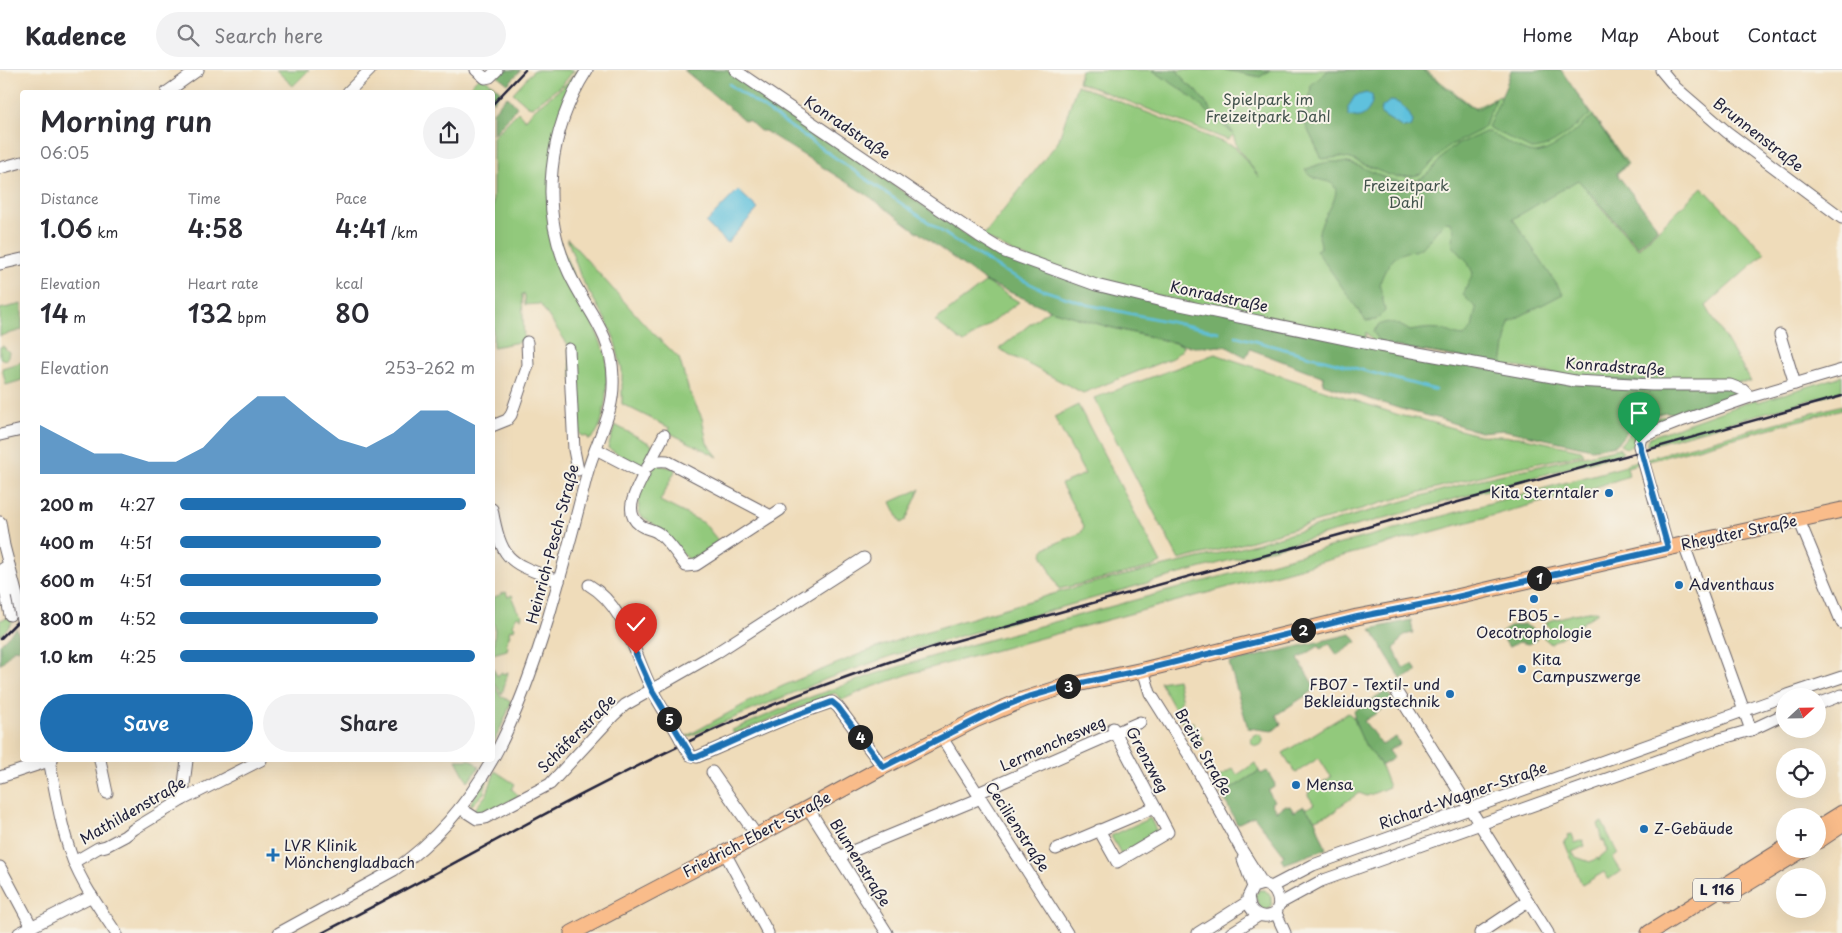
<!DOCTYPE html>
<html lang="en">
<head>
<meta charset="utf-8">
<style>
  body { margin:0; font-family:"Playpen Sans",sans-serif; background:#f2f2f3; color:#2b2b33; height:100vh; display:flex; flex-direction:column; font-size:19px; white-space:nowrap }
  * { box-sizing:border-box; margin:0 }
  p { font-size:16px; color:#7c7c81 }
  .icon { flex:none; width:28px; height:28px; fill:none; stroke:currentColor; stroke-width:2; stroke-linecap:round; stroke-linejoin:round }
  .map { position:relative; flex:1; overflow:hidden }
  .panel { position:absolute; left:20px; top:20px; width:475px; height:672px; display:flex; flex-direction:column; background:#fff; border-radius:5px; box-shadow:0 5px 20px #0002 }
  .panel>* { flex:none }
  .needle { width:32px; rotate:68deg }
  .tools { position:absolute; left:1776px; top:618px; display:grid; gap:10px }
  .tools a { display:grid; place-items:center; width:50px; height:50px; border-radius:50%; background:#fff; box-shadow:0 5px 20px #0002; font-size:25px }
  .pin { position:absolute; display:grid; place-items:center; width:42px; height:42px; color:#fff; margin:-51px -21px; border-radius:50% 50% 50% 0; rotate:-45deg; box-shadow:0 0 5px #0007 }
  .pin .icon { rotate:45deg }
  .km { position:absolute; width:25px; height:25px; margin:-12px; border-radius:50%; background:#222; color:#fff; font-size:14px; line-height:25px; text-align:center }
  .round { display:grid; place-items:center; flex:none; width:52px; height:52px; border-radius:26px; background:#f2f2f3 }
  .headline { display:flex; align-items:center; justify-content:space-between; height:85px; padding:0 20px }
  h1 { font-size:28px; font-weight:600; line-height:38px }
  .stats { display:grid; grid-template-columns:repeat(3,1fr); gap:8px; height:85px; padding:5px 20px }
  .stats div { display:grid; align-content:center }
  .stats b { font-size:25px; font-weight:600 }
  .stats small { font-size:14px; font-weight:400 }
  .stats p { font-size:14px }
  .chart { height:140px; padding:10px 20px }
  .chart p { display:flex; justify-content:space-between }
  .chart svg { width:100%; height:90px; margin-top:5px; fill:#1f6fb2; opacity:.7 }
  .cta { display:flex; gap:10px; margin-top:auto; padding:10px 20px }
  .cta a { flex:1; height:58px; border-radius:30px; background:#1f6fb2; color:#fff; font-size:20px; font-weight:600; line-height:58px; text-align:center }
  .cta a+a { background:#f2f2f3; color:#2b2b33 }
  ul { padding:0 20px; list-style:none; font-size:16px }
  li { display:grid; grid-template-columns:80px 60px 1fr; align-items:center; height:38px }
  li i { height:12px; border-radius:6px; background:#1f6fb2 }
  header { display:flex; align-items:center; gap:30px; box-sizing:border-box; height:70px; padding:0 25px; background:#fff; border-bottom:1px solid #e1e1e2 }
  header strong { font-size:24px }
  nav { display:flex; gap:28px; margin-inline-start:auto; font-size:18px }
  .search { width:350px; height:45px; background:#f2f2f3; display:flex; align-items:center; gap:12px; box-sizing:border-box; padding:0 18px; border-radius:28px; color:#7c7c81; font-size:19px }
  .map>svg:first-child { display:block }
</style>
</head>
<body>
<header>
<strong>Kadence</strong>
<div class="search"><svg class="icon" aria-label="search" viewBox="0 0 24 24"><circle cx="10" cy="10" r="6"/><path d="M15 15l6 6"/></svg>Search here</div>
<nav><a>Home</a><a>Map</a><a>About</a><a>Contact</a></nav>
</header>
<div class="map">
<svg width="1842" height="863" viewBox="0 0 1842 863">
  <rect width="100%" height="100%" fill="#f7f3e8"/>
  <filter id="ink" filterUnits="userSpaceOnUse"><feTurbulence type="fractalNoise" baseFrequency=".02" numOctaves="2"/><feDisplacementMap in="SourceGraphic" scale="10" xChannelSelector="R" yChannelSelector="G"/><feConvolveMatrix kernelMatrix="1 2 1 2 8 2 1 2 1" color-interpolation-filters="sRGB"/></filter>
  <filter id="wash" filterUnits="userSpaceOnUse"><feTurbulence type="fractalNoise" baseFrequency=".0096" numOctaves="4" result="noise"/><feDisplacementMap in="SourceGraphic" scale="20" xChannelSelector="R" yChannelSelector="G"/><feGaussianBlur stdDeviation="1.12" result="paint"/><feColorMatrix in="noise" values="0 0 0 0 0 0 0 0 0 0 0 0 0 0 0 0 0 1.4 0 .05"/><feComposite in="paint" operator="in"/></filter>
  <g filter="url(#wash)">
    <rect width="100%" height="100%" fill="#efdcba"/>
    <g fill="#92c97b" stroke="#5a765b">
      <polygon points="276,0 309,0 293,16"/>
      <polygon points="534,0 574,0 562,15 532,37 528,36 513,23"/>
      <path d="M577,0H579L566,25L558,51L548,144L606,285C608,304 608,360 589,370L588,367L582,366L579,362L568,275L540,234L525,235V225L522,224L524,271L493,277V67L518,42L525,50C539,30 563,23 577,0Z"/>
      <polygon points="1081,0 1425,0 1475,38 1500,26 1536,49 1574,19 1628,94 1591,126 1638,179 1702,117 1765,183 1706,236 1751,312 1593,310 1374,273 1366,262 1365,273 1073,206 1014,183 983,166 1058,72 1077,15 1235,77 1259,107 1237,77 1233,65 1228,70 1078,12"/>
      <polygon points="480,6 491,13 483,22 464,22"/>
      <polygon points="567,168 648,258 679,288 689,321 702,348 707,373 718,387 668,362 670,358 622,334 622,300 614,268 608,254 581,208"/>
      <polygon points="986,212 1019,232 964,273 935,251"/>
      <polygon points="22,234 22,260 0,266 0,239"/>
      <polygon points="1051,240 1109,257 1183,275 1181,281 1172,288 1083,323 999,279 1044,243"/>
      <polygon points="3,276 9,282 8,287 5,290 0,288 0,277"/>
      <polygon points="1215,284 1402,346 1420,349 1478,365 1520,367 1581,380 1584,384 1499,401 1392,430 1231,477 1179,490 1094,328"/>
      <polygon points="22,292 22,310 6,315 2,298"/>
      <polygon points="1842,306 1842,321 1647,376 1647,371 1650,367 1757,329 1758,332"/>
      <polygon points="1078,335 1161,493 1152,497 1059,519 1042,484 1045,478 1081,463 1084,456 1061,414 1085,404 1054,347"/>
      <polygon points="1842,335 1842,339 1627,397 1629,406 1590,419 912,603 864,620 842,630 835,623 734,664 732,660 808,628 875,604 970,575 1626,396 1626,394"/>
      <path d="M1665,346L1673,348L1643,359C1635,365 1634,385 1620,375C1636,355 1639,351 1665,346Z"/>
      <polygon points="615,355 651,374 654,378 644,395 636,395 608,378"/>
      <polygon points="1619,378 1623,383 1154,511 894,585 829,608 688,667 687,666 752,630 785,615 865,582 901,569 1080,516 1237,479 1481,409"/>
      <polygon points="656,394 676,399 660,431 704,453 720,473 691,492 655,455 641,446 639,441 638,426"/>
      <polygon points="920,419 906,450 901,453 891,432"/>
      <polygon points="506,522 508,527 512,525 513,527 512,528 517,540 522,545 521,548 517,546 512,555 515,557 514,560 510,559 509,564 510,564 506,574 508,576 507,580 493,584 495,558 493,551 493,528"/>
      <polygon points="1597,541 1597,543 1551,574 1541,565 1541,561 1544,564 1550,559 1546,552 1573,544"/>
      <polygon points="11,547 12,553 0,566 0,550"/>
      <polygon points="493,598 497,606 502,602 503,604 508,602 502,624 493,611"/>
      <polygon points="1177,609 1182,631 1179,632 1184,653 1193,652 1203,669 1194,674 1160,612"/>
      <polygon points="493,614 501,626 511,632 506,646 493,674 493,646 494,645 493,641"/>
      <polygon points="1348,643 1353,647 1366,677 1378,688 1389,717 1367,726 1359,723 1337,738 1337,741 1315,749 1306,739 1314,734 1308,725 1309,721 1331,707 1319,688 1297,702 1294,701 1283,683"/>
      <circle cx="1257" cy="670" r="6"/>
      <polygon points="456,690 472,690 479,697 468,712"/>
      <polygon points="1255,693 1259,701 1222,725 1214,710 1233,698 1237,705"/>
      <polygon points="495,701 515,714 512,719 519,726 489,742 478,744 473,741 487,724"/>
      <polygon points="487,706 488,707 484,723 471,736 471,732"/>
      <polygon points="1150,748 1157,762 1121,784 1111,766"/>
      <polygon points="1602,752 1618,784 1613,788 1621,801 1609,809 1604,802 1582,815 1564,771 1568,768 1567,765 1572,764 1575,773 1583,770 1585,776 1572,782 1576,787 1590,792 1597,788 1599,791 1599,788 1607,781 1604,770 1602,771 1600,764 1601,763 1598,754"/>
      <path d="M1259,820H1265C1271,826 1275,832 1270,839L1265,840L1260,837L1255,826Z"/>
    </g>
    <g fill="#75ad6b" stroke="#4c6853">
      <polygon points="502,0 521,0 508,14 498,6"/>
      <polygon points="684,0 727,0 973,170 1064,207 1491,300 1733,318 1739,323 1738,326 1683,345 1666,342 1651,346 1634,353 1616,375 1592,379 1504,360 1480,362 1437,348 1401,339 1323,314 1324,307 1250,279 1246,287 1225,276 1194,277 1109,257 1051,240 986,212 870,127 765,61 760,61 748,50 745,51"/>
      <polygon points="1152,0 1177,0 1186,13 1197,21 1213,43 1223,50 1232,61 1233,64 1185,22"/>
      <polygon points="1225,0 1270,0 1260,7"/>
      <polygon points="1329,0 1422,0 1476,40 1496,29 1484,56 1481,60 1449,76 1421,104 1413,106 1396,107 1386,104 1351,89 1340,87 1322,89 1306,56 1311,15"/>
      <path d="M1511,0H1561L1591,44C1575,56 1552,80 1531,79L1488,57L1506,16Z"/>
      <polygon points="491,13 501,22 493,32 492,22 483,22"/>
      <polygon points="507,26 517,37 493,65 493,42"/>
      <path d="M1593,46L1626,94L1616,103L1656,155L1657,159L1638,177L1578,110L1513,149L1563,224L1509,252L1502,294L1382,274L1373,262C1383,246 1398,253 1410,261C1422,259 1432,257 1444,260C1451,262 1456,266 1464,266L1472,258L1476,238L1463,225L1473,203L1467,191L1453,176L1452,170L1454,161L1451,153L1445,152C1435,160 1429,175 1417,180C1411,182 1405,181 1399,185C1390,190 1382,204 1380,214C1380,220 1384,234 1385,241L1376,250L1366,251L1316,180L1321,177C1321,172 1318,167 1319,162C1320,150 1342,126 1334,116C1329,108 1316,114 1305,100C1316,95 1326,91 1339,92C1365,92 1385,116 1412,111C1431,108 1437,90 1450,79C1460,72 1474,68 1485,62H1489C1502,69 1515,78 1529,82C1548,88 1578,58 1593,46Z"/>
      <polygon points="1411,550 1413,563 1404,565 1394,579 1403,598 1413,594 1417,602 1401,609 1371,559"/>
      <polygon points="1524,554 1535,561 1538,565 1536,570 1528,574 1519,572 1509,577 1504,570 1502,562 1512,556"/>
      <polygon points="16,558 19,565 19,580 14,579 0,595 0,574"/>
      <polygon points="1351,564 1357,572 1337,585 1329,573 1321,579 1319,576 1298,589 1316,619 1276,645 1281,654 1273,661 1248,658 1229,593"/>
      <path d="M1387,621L1394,632L1364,651L1382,675L1396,667L1400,674L1388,681L1394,688L1381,696C1378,688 1371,684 1366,676C1361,667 1353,651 1354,641Z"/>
      <polygon points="1259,701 1261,704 1267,701 1275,714 1274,717 1268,721 1274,731 1271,733 1276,741 1286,735 1290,736 1294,742 1304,736 1315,750 1326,779 1284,794 1281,789 1284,785 1254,746 1237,754 1222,725"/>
    </g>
    <g fill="#5fc1dd" stroke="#40728c">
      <path d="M1366,23L1372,25C1374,33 1368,44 1360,47C1356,48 1352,46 1348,46V37L1355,26Z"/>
      <path d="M1390,31C1401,31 1409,41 1413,52L1411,57L1403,58L1381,44L1382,37Z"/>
      <polygon points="738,120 758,139 727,173 706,153"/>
    </g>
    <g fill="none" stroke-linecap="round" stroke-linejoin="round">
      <g stroke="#5fc1dd" stroke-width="2.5">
        <polyline points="729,14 957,172 1002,200 1043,220 1089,235 1219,262"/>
        <polyline points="1236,266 1436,320"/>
      </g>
    </g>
  </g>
  <g filter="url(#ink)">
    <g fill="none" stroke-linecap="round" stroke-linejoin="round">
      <defs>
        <g id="minor">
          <polyline points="476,0 485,8 490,7 497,0"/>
          <polyline points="735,0 979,166 1005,182 1096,215 1166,232 1379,276 1575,311 1652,315 1730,315 1743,320 1750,327"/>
          <polyline points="1661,0 1676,18 1727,62 1842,148"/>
          <polyline points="167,22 198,0"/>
          <polyline points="348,22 370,0"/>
          <polyline points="0,98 22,92"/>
          <polyline points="0,194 22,189"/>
          <polyline points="1780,265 1795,314"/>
          <polyline points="569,279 574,380 578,400"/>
          <polyline points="492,356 507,350 511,345 528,295 527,272"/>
          <polyline points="0,365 22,360"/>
          <path d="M596,379L644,404C637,419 622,442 640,455C645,459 653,459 658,463C668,470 679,487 686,496L696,495L780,440"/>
          <path d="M648,396C654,391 659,390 667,391L771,446"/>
          <polyline points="648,396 664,365"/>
          <path d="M492,439C502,494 510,492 559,511"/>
          <polyline points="1799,450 1842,553"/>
          <polyline points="0,452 4,476 17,526"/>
          <polyline points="1684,475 1751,660"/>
          <polyline points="1668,478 1639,376 1641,367 1684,350 1750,327 1842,300"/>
          <polyline points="9,495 1,500 10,545"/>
          <path d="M589,515C625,536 634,584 652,620C661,637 672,653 681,670"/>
          <polyline points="1143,600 1150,623 1191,688 1241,779 1263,814"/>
          <polyline points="1396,621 1548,863"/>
          <polyline points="1785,626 1842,607"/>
          <polyline points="1818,634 1842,625"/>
          <polyline points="942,668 1067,863"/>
          <polyline points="690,685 697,687 794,645 832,632 838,637 883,697"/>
          <path d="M49,690C56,723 61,759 73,790C83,816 101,840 116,863"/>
          <polyline points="100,690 107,723"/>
          <polyline points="712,702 757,766"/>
          <polyline points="0,707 52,690"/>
          <polyline points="978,723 1140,652"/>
          <polyline points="182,730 187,690"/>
          <polyline points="460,738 477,749 485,748 550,714 613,646 625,635 716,583 864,488"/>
          <polyline points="808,738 887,863"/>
          <polyline points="1099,760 1117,792 1168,762 1155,737"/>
          <polyline points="1056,779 1155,737 1113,658"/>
          <polyline points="725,783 768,863"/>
          <polyline points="838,787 981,728"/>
          <polyline points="1243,789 1253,817"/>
          <polyline points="74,792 98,778 106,776 125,766 134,759 182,730 261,690"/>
          <polyline points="0,797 32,857"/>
          <path d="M1263,814C1273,816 1278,823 1279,834L1276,843C1261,851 1249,843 1248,827L1253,817Z"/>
          <polyline points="1271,817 1313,795 1785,626"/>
          <polyline points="1279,834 1321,811 1716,670 1751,660 1785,644"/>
          <polyline points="1276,843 1285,863"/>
          <polyline points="19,863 92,826"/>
          <path d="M279,863L394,800C482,739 518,648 548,549C562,501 575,453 587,404C596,370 615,344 613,307C612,263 586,240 569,203C538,138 549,59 587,0"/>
          <polyline points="1198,863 1249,831"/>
          <polyline points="1231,863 1258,846"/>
          <polyline points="1480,863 1528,831"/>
        </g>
        <g id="major">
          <polyline points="1818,758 1842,743"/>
          <polyline points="1818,771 1842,755"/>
          <polyline points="1730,824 1804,779"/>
          <polyline points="572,863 757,766 883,697 975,650 1025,629 1063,617 1143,600 1357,547 1435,532 1668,478 1842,440"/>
          <polyline points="1649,863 1785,778"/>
        </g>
      </defs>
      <use href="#minor" stroke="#6a6367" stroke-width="13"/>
      <use href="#major" stroke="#6a6367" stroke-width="17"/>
      <use href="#minor" stroke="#fff" stroke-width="11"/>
      <use href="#major" stroke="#f9bc8a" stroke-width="15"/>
      <g stroke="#22223b" stroke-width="2.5">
        <polyline points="492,35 525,0"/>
        <polyline points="0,569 22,547"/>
        <path d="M322,863C446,800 567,728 694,669C772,632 854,603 937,576L1842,326"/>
      </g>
      <defs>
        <g id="minor-bridge">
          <polyline points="17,526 22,550"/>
          <polyline points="681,670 690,685"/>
        </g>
      </defs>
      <use href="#minor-bridge" stroke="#6a6367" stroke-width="13" stroke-linecap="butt"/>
      <use href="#minor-bridge" stroke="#fff" stroke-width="11"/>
    </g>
  </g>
  <g fill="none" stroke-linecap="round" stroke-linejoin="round" filter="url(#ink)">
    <defs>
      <polyline id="route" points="636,584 652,620 692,687 697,687 762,658 832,632 838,637 883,697 1000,638 1025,628 1063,617 1143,600 1357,547 1435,532 1668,478 1639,373"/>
    </defs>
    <use href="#route" stroke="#fff" stroke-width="10"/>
    <use href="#route" stroke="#1f6fb2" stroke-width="6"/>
  </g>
  <g fill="#1f6fb2" stroke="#f7f3e8" stroke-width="2">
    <circle cx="1609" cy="423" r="5"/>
    <circle cx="1679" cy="515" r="5"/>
    <circle cx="1534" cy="529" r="5"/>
    <circle cx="1522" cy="599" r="5"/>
    <circle cx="1450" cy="624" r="5"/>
    <circle cx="1296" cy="715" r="5"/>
    <circle cx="1644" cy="759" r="5"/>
    <path d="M270.5 777.5h5v5h5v5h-5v5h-5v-5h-5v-5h5z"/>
  </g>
  <g text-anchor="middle" stroke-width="4" stroke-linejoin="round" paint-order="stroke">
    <rect fill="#f7f3e8" stroke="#62616f" stroke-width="1" x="1693" y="808.5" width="48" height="23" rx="4"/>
    <g font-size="14" font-weight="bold" fill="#22223b">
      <text x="1717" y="825">L 116</text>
    </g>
    <g font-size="15" fill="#44544e" stroke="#f7f3e8">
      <text x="1268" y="35">Spielpark im<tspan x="1268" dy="17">Freizeitpark Dahl</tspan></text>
      <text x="1406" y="121">Freizeitpark<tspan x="1406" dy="17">Dahl</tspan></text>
    </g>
    <g font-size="15" fill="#22223b" stroke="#f7f3e8">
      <text transform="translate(847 58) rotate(34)" y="5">Konradstraße</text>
      <text transform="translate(1758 65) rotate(38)" y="5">Brunnenstraße</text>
      <text transform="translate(1219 227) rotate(12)" y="5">Konradstraße</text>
      <text transform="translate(1615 297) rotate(4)" y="5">Konradstraße</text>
      <text transform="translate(1739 463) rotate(-12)" y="5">Rheydter Straße</text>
      <text transform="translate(553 474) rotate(-75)" y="5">Heinrich-Pesch-Straße</text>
      <text transform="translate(577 664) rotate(-45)" y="5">Schäferstraße</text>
      <text transform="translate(1053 674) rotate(-24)" y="5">Lermenchesweg</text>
      <text transform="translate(1203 682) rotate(60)" y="5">Breite Straße</text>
      <text transform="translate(1147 690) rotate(62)" y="5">Grenzweg</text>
      <text transform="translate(1463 726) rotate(-19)" y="5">Richard-Wagner-Straße</text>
      <text transform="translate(133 741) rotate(-30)" y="5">Mathildenstraße</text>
      <text transform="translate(1017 757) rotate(57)" y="5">Cecilienstraße</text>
      <text transform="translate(757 765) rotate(-28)" y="5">Friedrich-Ebert-Straße</text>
      <text transform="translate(860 793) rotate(58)" y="5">Blumenstraße</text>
    </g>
    <g font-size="15" fill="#22223b" stroke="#f7f3e8" text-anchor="start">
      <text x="1599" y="428" text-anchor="end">Kita Sterntaler</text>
      <text x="1689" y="520">Adventhaus</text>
      <text x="1534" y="551" text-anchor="middle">FB05 -<tspan x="1534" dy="17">Oecotrophologie</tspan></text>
      <text x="1532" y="595">Kita<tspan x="1532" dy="17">Campuszwerge</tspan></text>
      <text x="1440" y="620" text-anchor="end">FB07 - Textil- und<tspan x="1440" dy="17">Bekleidungstechnik</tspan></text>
      <text x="1306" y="720">Mensa</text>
      <text x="1654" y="764">Z-Gebäude</text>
      <text x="284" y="781">LVR Klinik<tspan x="284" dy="17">Mönchengladbach</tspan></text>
    </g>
  </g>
</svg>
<div class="tools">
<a><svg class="needle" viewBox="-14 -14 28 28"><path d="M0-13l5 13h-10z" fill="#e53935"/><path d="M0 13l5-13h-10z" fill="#7c7c81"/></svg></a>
<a><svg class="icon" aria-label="locate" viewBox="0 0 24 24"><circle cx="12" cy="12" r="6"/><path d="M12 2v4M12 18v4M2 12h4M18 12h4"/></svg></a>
<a>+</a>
<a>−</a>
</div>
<div class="pin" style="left:1639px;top:373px;background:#1e9e55"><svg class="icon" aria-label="arrive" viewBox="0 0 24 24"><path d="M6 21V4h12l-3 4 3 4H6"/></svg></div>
<div class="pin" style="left:636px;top:584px;background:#d93025"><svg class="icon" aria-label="check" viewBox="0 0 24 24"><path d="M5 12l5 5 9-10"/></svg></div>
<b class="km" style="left:1539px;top:508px">1</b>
<b class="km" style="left:1303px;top:560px">2</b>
<b class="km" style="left:1068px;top:616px">3</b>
<b class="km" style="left:860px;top:667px">4</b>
<b class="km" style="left:669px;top:649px">5</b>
<section class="panel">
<div class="headline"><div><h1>Morning run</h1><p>06:05</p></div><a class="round"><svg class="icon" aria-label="share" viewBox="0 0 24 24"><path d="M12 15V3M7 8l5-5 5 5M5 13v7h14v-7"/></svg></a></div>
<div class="stats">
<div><p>Distance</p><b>1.06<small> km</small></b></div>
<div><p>Time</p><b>4:58</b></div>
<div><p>Pace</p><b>4:41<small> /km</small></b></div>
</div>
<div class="stats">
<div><p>Elevation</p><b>14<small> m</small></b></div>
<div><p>Heart rate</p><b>132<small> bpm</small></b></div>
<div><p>kcal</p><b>80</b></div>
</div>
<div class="chart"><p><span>Elevation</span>253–262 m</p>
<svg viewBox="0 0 160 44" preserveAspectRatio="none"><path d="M0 44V20L10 27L20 34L30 34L40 38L50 38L60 31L70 17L80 6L90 6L100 17L110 27L120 31L130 24L140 13L150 13L160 20V44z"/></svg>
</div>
<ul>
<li><b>200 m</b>4:27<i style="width:97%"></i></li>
<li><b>400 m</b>4:51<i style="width:68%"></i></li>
<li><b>600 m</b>4:51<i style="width:68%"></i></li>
<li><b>800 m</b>4:52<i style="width:67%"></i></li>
<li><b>1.0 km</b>4:25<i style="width:100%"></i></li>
</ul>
<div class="cta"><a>Save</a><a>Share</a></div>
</section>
</div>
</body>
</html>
